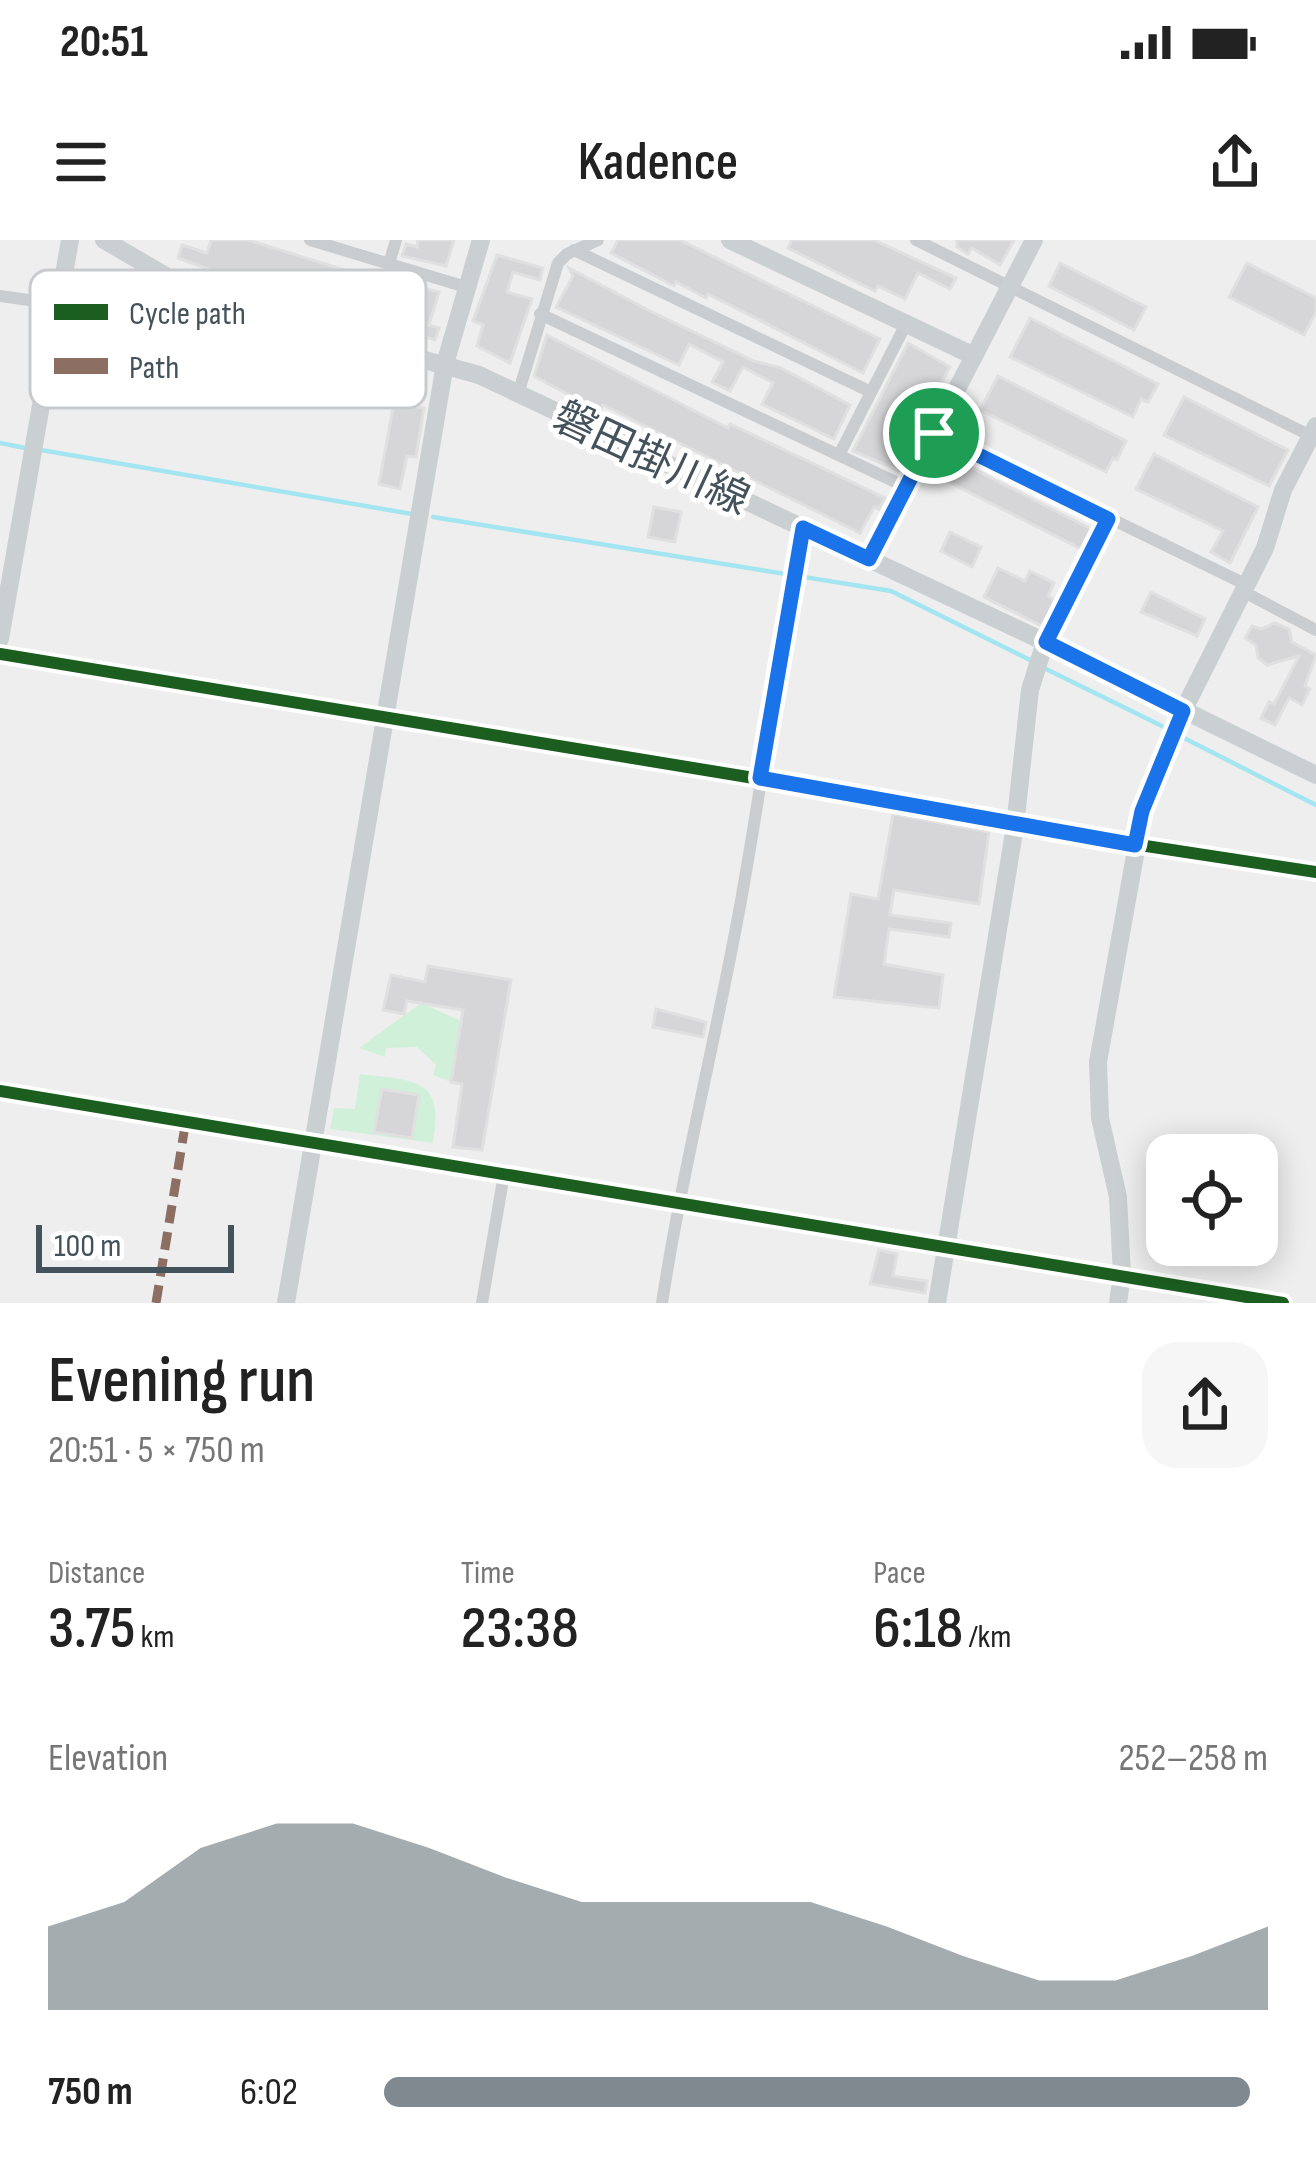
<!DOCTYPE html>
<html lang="en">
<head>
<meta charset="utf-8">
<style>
  body { margin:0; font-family:"Sofia Sans Condensed","Noto Sans JP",sans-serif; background:#f6f6f6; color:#222; height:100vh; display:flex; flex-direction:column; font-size:45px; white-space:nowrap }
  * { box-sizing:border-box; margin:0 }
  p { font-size:39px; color:#767676 }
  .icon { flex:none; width:66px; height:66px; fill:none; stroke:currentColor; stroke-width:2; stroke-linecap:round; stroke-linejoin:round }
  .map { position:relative; height:1063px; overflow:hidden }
  .sheet { display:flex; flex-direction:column; background:#fff; flex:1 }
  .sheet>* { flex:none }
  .tools { position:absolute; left:1146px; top:894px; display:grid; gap:24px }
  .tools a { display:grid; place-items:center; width:132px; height:132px; border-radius:24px; background:#fff; box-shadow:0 6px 30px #0003; font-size:60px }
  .scale { position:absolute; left:36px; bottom:30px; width:198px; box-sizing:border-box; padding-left:12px; border:6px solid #44525c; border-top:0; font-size:33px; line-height:42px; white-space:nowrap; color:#44525c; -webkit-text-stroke:9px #fff; paint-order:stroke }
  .pin { position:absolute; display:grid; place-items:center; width:102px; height:102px; color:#fff; margin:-51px; border:6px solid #fff; border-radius:50%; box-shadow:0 3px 12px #0007 }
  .round { display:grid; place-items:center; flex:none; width:126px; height:126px; border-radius:36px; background:#f6f6f6 }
  .summary { display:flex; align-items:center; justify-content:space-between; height:204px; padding:0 48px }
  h1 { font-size:66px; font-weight:600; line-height:90px }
  .stats { display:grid; grid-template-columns:repeat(3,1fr); gap:18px; height:204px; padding:12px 48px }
  .stats div { display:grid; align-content:center }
  .stats b { font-size:60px; font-weight:600 }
  .stats small { font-size:33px; font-weight:400 }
  .stats p { font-size:33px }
  .chart { height:336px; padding:24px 48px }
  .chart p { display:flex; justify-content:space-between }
  .chart svg { width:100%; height:216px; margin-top:12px; fill:#80898f; opacity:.7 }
  ul { padding:0 48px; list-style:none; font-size:39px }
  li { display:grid; grid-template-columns:192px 144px 1fr; align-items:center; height:90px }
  li i { height:30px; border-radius:15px; background:#80898f }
  .status { display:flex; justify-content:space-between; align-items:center; height:84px; padding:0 60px; background:#fff; direction:ltr }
  .status svg { height:33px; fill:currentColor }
  header { display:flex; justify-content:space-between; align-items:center; height:156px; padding:0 48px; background:#fff; font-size:54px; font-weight:600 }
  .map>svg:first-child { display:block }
</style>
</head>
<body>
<div class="status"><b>20:51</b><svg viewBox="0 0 49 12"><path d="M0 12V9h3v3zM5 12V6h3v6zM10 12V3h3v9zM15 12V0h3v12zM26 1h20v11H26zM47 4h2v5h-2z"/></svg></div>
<header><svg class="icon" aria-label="menu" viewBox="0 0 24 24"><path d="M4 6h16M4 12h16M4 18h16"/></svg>Kadence<svg class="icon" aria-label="share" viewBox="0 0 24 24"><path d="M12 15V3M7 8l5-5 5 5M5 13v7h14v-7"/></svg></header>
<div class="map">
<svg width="1316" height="1063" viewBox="0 0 1316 1063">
  <rect width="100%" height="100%" fill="#efeeee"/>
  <g fill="#d1f0da">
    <polygon points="421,763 461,781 451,842 433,835 436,825 417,807 386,808 385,817 359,808"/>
    <path d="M360,834C415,841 445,837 433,903L330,889L334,868L355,869Z"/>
  </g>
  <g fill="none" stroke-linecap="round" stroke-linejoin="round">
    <g stroke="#a3e5f0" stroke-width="4.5">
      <polyline points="0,203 30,209"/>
      <polyline points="41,210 412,274"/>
      <polyline points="433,277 891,351 1034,422"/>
      <polyline points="1044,428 1168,489"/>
      <polyline points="1178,495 1316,565"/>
    </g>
  </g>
  <g fill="#d6d6d8" stroke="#e0e0e1" stroke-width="3">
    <polygon points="211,0 248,0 425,55 427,49 439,52 429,85 439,88 435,100 298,57 297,63 284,60 285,57 178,18 182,5 207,13"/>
    <polygon points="418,0 454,0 446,26 402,16 406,4 417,7"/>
    <polygon points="618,0 680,0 880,99 863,133 708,54 706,58 676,42 674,46 611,13"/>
    <polygon points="792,0 874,0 956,38 950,49 918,33 905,59 878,46 875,51 788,8"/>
    <polygon points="957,0 1014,0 1000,25 972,8 968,14 957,7"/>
    <polygon points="497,15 543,28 540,40 513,32 507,52 532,59 510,123 477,106 483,85 473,81"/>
    <polygon points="1060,23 1146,67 1134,90 1049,46"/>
    <polygon points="1247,23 1316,58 1316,72 1304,95 1229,57"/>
    <polygon points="569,28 648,70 754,121 781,128 850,165 834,199 762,164 773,143 743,127 730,151 712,142 723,122 689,104 679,125 556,67 573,36"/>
    <polygon points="1030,78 1158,144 1148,162 1141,159 1133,177 1010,117"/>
    <polygon points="547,95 728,188 730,184 885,258 879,269 874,267 860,293 603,165 600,170 573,157 534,136"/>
    <polygon points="908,103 950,127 911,197 916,199 900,231 853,211"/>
    <polygon points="998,136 1126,201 1117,220 1113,218 1106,232 980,170"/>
    <polygon points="1184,157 1288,210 1269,246 1164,195"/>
    <polygon points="394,162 424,168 416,217 407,216 400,249 379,244"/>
    <polygon points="1154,214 1258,267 1230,323 1211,312 1223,291 1136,249"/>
    <polygon points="954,219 1091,289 1081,309 943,239"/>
    <polygon points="654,267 681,272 675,302 648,297"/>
    <polygon points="950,292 981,307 972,327 941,311"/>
    <polygon points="998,328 1025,341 1030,331 1054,343 1048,356 1055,360 1042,386 984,357"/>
    <polygon points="1151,352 1205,379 1197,396 1141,372"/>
    <polygon points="1275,383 1289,389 1292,402 1316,415 1305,446 1310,449 1302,465 1289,458 1275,485 1261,478 1269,462 1274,464 1299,416 1267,425 1258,418 1256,405 1245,398 1252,386 1261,389"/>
    <polygon points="893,574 989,592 979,664 894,650 890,675 951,683 949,697 889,689 884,724 943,735 939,768 834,757 851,654 878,659"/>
    <polygon points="428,726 511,740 482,910 453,907 462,844 451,842 463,770 407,761 404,774 383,770 391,735 425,742"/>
    <polygon points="656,769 706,782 703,797 653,787"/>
    <polygon points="382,849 419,855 412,898 374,892"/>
    <polygon points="879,1010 897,1014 893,1036 927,1041 925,1053 870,1044"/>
  </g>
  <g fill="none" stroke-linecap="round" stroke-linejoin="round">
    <g stroke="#cacdcf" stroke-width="12">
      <polyline points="310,0 466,47"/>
      <polyline points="916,0 1311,196"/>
      <polyline points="574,10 871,152"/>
      <polyline points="389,24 396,0"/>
      <polyline points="0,56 57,64"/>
      <polyline points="540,74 906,247"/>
      <polyline points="518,154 558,23 567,14 598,0"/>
      <polyline points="935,193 1247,345"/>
      <polyline points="839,215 906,84"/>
      <polyline points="1244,352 1316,390"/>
      <polyline points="1045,402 1108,279"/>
      <polyline points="0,414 760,539 1015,586 1316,632"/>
      <polyline points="0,851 1283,1063"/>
      <polyline points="482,1063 504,934"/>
      <path d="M662,1063C682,933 714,806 738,677C762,548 778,418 803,288"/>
    </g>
    <g stroke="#cacfd1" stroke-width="18">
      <polyline points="104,0 207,60 479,135 1045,402 1316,535"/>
      <polyline points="730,0 974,116"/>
      <polyline points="869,319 1034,0"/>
      <polyline points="0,399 70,0"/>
      <polyline points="286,1063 445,124 481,0"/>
      <polyline points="937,1063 1015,586 1030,450 1045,402"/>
      <polyline points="1118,1063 1122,1035 1118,957 1100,878 1098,822 1143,571 1183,471 1265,308 1283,250 1316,186"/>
    </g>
    <polyline stroke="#8d6e63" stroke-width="9" stroke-dasharray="18 9" stroke-linecap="butt" points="156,1063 186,880"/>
    <defs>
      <g id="cycleway">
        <polyline points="0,414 760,539 1015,586 1316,632"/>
        <polyline points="0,851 1283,1063"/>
      </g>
    </defs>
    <use href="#cycleway" stroke="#fff" stroke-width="20"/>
    <use href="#cycleway" stroke="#1b5e20" stroke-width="12"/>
  </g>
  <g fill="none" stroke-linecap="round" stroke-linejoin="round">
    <defs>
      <polygon id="route" points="934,193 1108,279 1046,402 1183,471 1142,571 1135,605 760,538 803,288 869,319"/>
    </defs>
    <use href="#route" stroke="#fff" stroke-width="24"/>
    <use href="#route" stroke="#1a73e8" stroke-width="15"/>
  </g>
  <g text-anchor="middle" stroke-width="10" stroke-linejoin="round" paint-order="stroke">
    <g font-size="42" fill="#44525c" stroke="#fff">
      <text transform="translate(652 217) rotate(25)" y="15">磐田掛川線</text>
    </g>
  </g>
  <rect x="30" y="30" width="396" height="138" rx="18" fill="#fff" stroke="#c7cbce" stroke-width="3"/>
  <rect x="54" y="64" width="54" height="16" fill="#1b5e20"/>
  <rect x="54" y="118" width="54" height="16" fill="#8d6e63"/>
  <g font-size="33" fill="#44525c">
    <text x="129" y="84">Cycle path</text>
    <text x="129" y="138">Path</text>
  </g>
</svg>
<div class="tools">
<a><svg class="icon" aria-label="locate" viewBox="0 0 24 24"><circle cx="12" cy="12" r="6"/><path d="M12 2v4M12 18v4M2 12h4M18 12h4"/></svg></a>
</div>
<div class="scale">100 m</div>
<div class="pin" style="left:934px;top:193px;background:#1e9e55"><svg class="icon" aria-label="arrive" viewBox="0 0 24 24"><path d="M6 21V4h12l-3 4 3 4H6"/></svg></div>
</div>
<section class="sheet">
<div class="summary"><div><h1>Evening run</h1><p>20:51 · 5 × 750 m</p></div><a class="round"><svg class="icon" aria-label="share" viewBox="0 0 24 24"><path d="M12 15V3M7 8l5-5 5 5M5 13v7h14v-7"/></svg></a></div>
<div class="stats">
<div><p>Distance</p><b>3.75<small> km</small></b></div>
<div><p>Time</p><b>23:38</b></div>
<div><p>Pace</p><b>6:18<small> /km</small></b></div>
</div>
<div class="chart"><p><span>Elevation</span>252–258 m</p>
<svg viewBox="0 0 160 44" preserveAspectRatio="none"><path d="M0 44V27L10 22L20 11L30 6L40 6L50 11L60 17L70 22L80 22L90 22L100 22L110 27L120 33L130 38L140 38L150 33L160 27V44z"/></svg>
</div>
<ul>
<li><b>750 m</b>6:02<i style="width:98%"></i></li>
</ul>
</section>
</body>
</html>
